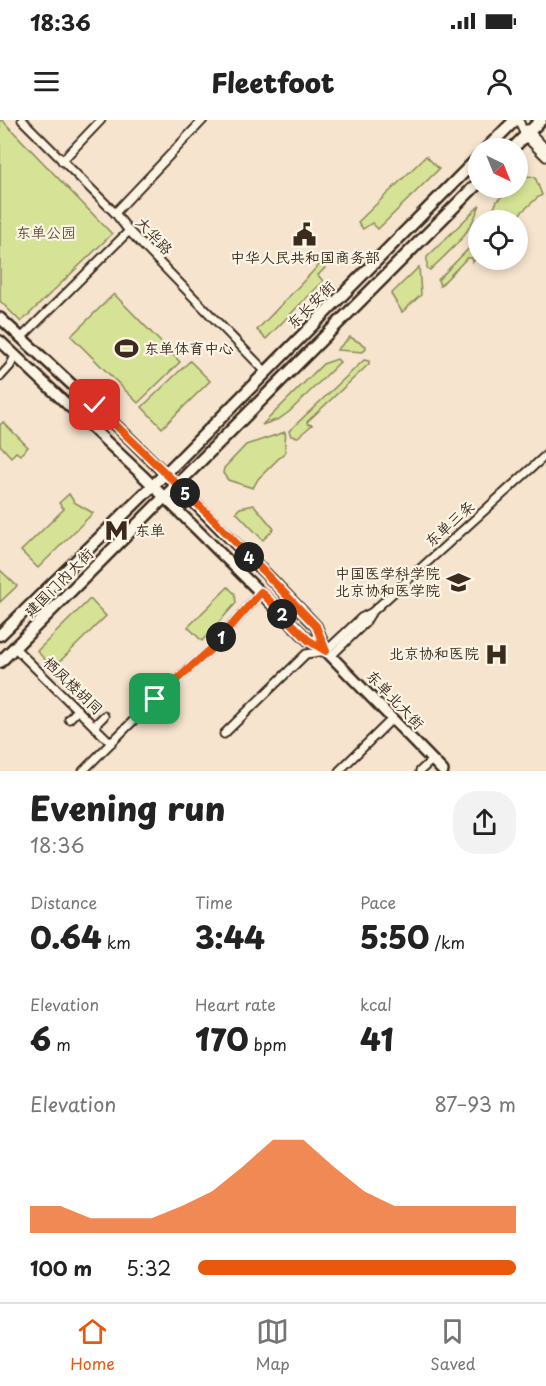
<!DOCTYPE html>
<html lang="en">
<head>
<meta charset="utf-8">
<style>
  body { margin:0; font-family:"Playpen Sans","LXGW WenKai TC",sans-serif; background:#f2f2f2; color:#222; height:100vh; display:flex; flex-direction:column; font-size:22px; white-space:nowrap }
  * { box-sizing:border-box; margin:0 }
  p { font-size:20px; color:#767676 }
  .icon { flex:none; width:33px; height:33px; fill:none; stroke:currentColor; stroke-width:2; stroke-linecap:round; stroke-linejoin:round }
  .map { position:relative; height:651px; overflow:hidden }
  .details { display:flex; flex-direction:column; background:#fff; flex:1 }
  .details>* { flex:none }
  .needle { width:39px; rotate:137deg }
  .buttons { position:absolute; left:468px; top:18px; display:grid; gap:12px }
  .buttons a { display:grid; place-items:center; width:60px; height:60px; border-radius:50%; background:#fff; box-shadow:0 3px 9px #0003; font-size:30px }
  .pin { position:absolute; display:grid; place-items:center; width:51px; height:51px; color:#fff; margin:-26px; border-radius:12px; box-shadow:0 3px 9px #0006 }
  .km { position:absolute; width:30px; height:30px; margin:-15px; border-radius:50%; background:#222; color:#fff; font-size:16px; line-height:30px; text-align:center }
  .round { display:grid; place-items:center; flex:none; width:63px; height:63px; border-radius:24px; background:#f2f2f2 }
  .headline { display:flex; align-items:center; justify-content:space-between; height:102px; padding:0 30px }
  h1 { font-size:33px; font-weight:800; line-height:45px }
  .figures { display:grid; grid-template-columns:repeat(3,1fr); gap:9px; height:102px; padding:6px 30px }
  .figures div { display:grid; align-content:center }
  .figures b { font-size:30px; font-weight:800 }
  .figures small { font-size:16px; font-weight:400 }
  .figures p { font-size:16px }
  .chart { height:168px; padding:12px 30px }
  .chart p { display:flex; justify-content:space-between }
  .chart svg { width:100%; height:108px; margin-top:6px; fill:#ea580c; opacity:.7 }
  ul { padding:0 30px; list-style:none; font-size:20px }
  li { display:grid; grid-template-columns:96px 72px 1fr; align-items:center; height:45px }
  li i { height:15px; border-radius:8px; background:#ea580c }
  .status { display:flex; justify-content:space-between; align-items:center; height:42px; padding:0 30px; background:#fff; direction:ltr }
  .status svg { height:16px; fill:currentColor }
  header { display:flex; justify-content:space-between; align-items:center; height:78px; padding:0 30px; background:#fff; font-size:27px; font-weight:800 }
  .tabs { display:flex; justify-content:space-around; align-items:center; height:84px; border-top:2px solid #e0e0e0; background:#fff; font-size:16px; color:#767676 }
  .tabs a { display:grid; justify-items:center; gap:3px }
  .tabs .active { color:#ea580c }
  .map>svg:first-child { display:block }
</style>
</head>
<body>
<div class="status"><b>18:36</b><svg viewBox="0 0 49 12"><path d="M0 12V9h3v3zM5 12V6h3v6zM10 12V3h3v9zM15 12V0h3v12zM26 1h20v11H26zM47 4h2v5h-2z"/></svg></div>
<header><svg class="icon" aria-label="menu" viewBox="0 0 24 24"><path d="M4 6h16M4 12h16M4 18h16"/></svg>Fleetfoot<svg class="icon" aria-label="person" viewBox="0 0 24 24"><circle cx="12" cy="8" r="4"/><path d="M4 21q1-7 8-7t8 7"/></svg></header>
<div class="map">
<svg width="546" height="651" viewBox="0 0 546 651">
  <rect width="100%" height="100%" fill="#f6e4ce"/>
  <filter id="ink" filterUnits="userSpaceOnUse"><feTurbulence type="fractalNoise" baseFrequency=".0167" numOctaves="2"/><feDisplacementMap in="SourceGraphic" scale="12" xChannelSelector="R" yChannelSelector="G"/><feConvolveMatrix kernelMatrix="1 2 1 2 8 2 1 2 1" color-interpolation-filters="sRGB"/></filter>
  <g filter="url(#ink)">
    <g fill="#d6e396" stroke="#88865a" stroke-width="1.5">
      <polygon points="0,0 2,0 112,114 21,202 0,181"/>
      <polygon points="426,36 439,49 378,109 372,103 363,109 358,102"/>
      <polygon points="525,56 535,57 542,75 537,78 513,100 489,100 497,81 511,68 518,68 518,61"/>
      <path d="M480,85C467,118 455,126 430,150L427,148V137Z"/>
      <polygon points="478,119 478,136 473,142 472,138 467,138 440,166 438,160"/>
      <polygon points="320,144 325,148 318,155 323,161 266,219 257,210"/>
      <polygon points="419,147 421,175 402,192 391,174"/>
      <polygon points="114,174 180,242 138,283 71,216"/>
      <polygon points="350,217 366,226 366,228 363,232 337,230"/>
      <polygon points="337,239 340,242 289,292 279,299 262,305 323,244"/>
      <polygon points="364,240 369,241 369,244 307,302 308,304 312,305 298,317 291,316 289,311"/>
      <polygon points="190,241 210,261 162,308 142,287"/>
      <polygon points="3,302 28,327 20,335 16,332 11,337 0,325 0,305"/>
      <path d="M285,312C287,319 283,323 286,331L258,359L253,368L228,360L223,353L224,348L246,325Z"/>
      <polygon points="69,374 74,382 93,393 38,448 21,431 64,389 59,383"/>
      <polygon points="254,385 274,409 263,420 236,392 240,388"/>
      <polygon points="0,450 17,466 0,482"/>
      <polygon points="228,467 235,474 236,483 202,521 188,507"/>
      <polygon points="90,479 106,496 53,548 37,531"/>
    </g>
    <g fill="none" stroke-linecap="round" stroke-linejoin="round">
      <defs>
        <g id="minor">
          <polyline points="22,0 115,93 129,111 266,252"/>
          <polyline points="519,0 525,16 546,37"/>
          <polyline points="527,9 546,29"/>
          <polyline points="62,41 101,0"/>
          <polyline points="115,93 203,0"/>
          <polyline points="21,218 129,111"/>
          <polyline points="0,257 10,246 15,236"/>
          <polyline points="15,528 111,623"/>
          <polyline points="331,536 365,503 371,493 546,335"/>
          <polyline points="69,599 78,590"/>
          <polyline points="94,606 104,596"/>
          <polyline points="224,614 306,534 326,531 361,498 371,493"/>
          <polyline points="83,651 155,579 211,529 261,472"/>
          <polyline points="339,651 392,599"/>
          <polyline points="420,651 432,640"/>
        </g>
        <g id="major">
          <polyline points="0,198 126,315 272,460 316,506 326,531"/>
          <polyline points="0,221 142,355 308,520 326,531 443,651"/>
        </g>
        <g id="highway">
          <polyline points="487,28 515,0"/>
          <polyline points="513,28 541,0"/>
          <polyline points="0,515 174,345 478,38"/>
          <polyline points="0,542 478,63"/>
        </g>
      </defs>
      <use href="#minor" stroke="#3b2a1e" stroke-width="11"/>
      <use href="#major" stroke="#3b2a1e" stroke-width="14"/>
      <use href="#highway" stroke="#3b2a1e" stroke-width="15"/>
      <use href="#minor" stroke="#fcf5e5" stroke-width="7"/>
      <use href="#major" stroke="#fcf5e5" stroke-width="9"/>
      <use href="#highway" stroke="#fcf5e5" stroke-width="10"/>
    </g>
  </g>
  <g fill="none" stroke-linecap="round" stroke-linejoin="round" filter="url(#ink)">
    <defs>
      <polyline id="route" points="95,285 214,400 316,506 326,531 308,520 261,472 211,529 155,579"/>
    </defs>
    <use href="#route" stroke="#fff" stroke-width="12"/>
    <use href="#route" stroke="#ea580c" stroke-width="8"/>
  </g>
  <defs>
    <symbol id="civic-bare" viewBox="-9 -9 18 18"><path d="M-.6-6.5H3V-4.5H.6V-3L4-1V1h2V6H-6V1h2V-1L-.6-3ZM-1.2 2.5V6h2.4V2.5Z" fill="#3b2a1e" stroke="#fcf5e5" stroke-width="2.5" paint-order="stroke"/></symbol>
    <symbol id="stadium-bare" viewBox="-9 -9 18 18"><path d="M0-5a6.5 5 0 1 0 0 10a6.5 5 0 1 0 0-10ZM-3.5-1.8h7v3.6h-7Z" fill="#3b2a1e" stroke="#fcf5e5" stroke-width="2.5" paint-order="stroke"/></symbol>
    <symbol id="metro-bare" viewBox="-9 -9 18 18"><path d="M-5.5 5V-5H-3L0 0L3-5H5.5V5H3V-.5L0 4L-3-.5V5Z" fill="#3b2a1e" stroke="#fcf5e5" stroke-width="2.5" paint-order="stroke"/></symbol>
    <symbol id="university-bare" viewBox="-9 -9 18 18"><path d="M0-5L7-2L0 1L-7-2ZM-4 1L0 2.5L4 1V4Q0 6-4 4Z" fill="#3b2a1e" stroke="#fcf5e5" stroke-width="2.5" paint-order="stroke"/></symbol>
    <symbol id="hospital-bare" viewBox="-9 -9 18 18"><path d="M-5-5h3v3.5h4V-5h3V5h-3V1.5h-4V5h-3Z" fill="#3b2a1e" stroke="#fcf5e5" stroke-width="2.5" paint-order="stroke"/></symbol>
  </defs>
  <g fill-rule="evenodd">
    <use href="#civic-bare" x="288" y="98" width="33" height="33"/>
    <use href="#stadium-bare" x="110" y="212" width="33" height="33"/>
    <use href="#metro-bare" x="100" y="394" width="33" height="33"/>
    <use href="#university-bare" x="442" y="446" width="33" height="33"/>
    <use href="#hospital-bare" x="480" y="518" width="33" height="33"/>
  </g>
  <g text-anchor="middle" stroke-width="4.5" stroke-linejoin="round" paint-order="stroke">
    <g font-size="15" fill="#5a4f36" stroke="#fcf5e5">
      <text x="46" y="118">东单公园</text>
    </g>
    <g font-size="15" fill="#3b2a1e" stroke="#fcf5e5">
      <text transform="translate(154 116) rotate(47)" y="5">大华路</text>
      <text transform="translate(311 185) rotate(-45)" y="5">东长安街</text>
      <text transform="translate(450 404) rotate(-42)" y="5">东单三条</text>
      <text transform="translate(59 463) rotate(-45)" y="5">建国门内大街</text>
      <text transform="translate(73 566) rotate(44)" y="5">栖凤楼胡同</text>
      <text transform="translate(395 580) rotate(46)" y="5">东单北大街</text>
    </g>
    <g font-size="15" fill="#3b2a1e" stroke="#fcf5e5" text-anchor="start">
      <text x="305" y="143" text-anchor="middle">中华人民共和国商务部</text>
      <text x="144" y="234">东单体育中心</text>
      <text x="135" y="416">东单</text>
      <text x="440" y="459" text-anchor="end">中国医学科学院<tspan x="440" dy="17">北京协和医学院</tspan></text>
      <text x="479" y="539" text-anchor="end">北京协和医院</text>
    </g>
  </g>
</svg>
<div class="buttons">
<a><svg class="needle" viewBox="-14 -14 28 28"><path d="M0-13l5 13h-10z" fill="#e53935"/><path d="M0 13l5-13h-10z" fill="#767676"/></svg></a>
<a><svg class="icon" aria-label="locate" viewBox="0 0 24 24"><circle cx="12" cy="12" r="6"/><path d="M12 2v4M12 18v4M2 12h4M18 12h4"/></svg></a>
</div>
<div class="pin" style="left:155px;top:579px;background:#1e9e55"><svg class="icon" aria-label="arrive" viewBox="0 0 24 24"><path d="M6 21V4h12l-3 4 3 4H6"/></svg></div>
<div class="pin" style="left:95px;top:285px;background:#d93025"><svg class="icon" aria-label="check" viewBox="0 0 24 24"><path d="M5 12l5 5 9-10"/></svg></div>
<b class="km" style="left:221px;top:517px">1</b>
<b class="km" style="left:282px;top:494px">2</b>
<b class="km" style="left:249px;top:437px">4</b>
<b class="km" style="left:185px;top:373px">5</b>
</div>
<section class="details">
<div class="headline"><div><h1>Evening run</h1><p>18:36</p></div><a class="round"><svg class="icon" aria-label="share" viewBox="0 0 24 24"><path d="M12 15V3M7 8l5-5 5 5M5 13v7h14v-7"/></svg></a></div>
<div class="figures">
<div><p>Distance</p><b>0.64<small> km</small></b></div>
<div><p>Time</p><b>3:44</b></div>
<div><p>Pace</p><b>5:50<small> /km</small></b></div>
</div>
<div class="figures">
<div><p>Elevation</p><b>6<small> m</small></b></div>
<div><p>Heart rate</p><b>170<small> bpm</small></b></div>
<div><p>kcal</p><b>41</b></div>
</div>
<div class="chart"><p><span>Elevation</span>87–93 m</p>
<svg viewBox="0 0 160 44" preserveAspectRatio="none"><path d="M0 44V33L10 33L20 38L30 38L40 38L50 33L60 27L70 17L80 6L90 6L100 17L110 27L120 33L130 33L140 33L150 33L160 33V44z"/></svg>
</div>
<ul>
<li><b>100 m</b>5:32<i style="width:100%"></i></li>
</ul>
</section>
<nav class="tabs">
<a class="active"><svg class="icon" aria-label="home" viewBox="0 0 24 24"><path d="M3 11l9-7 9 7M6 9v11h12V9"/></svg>Home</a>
<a><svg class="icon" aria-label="map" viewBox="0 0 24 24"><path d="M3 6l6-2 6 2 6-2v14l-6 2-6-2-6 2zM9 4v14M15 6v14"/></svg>Map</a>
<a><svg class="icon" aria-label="saved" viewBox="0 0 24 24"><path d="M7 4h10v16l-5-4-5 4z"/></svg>Saved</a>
</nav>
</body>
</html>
